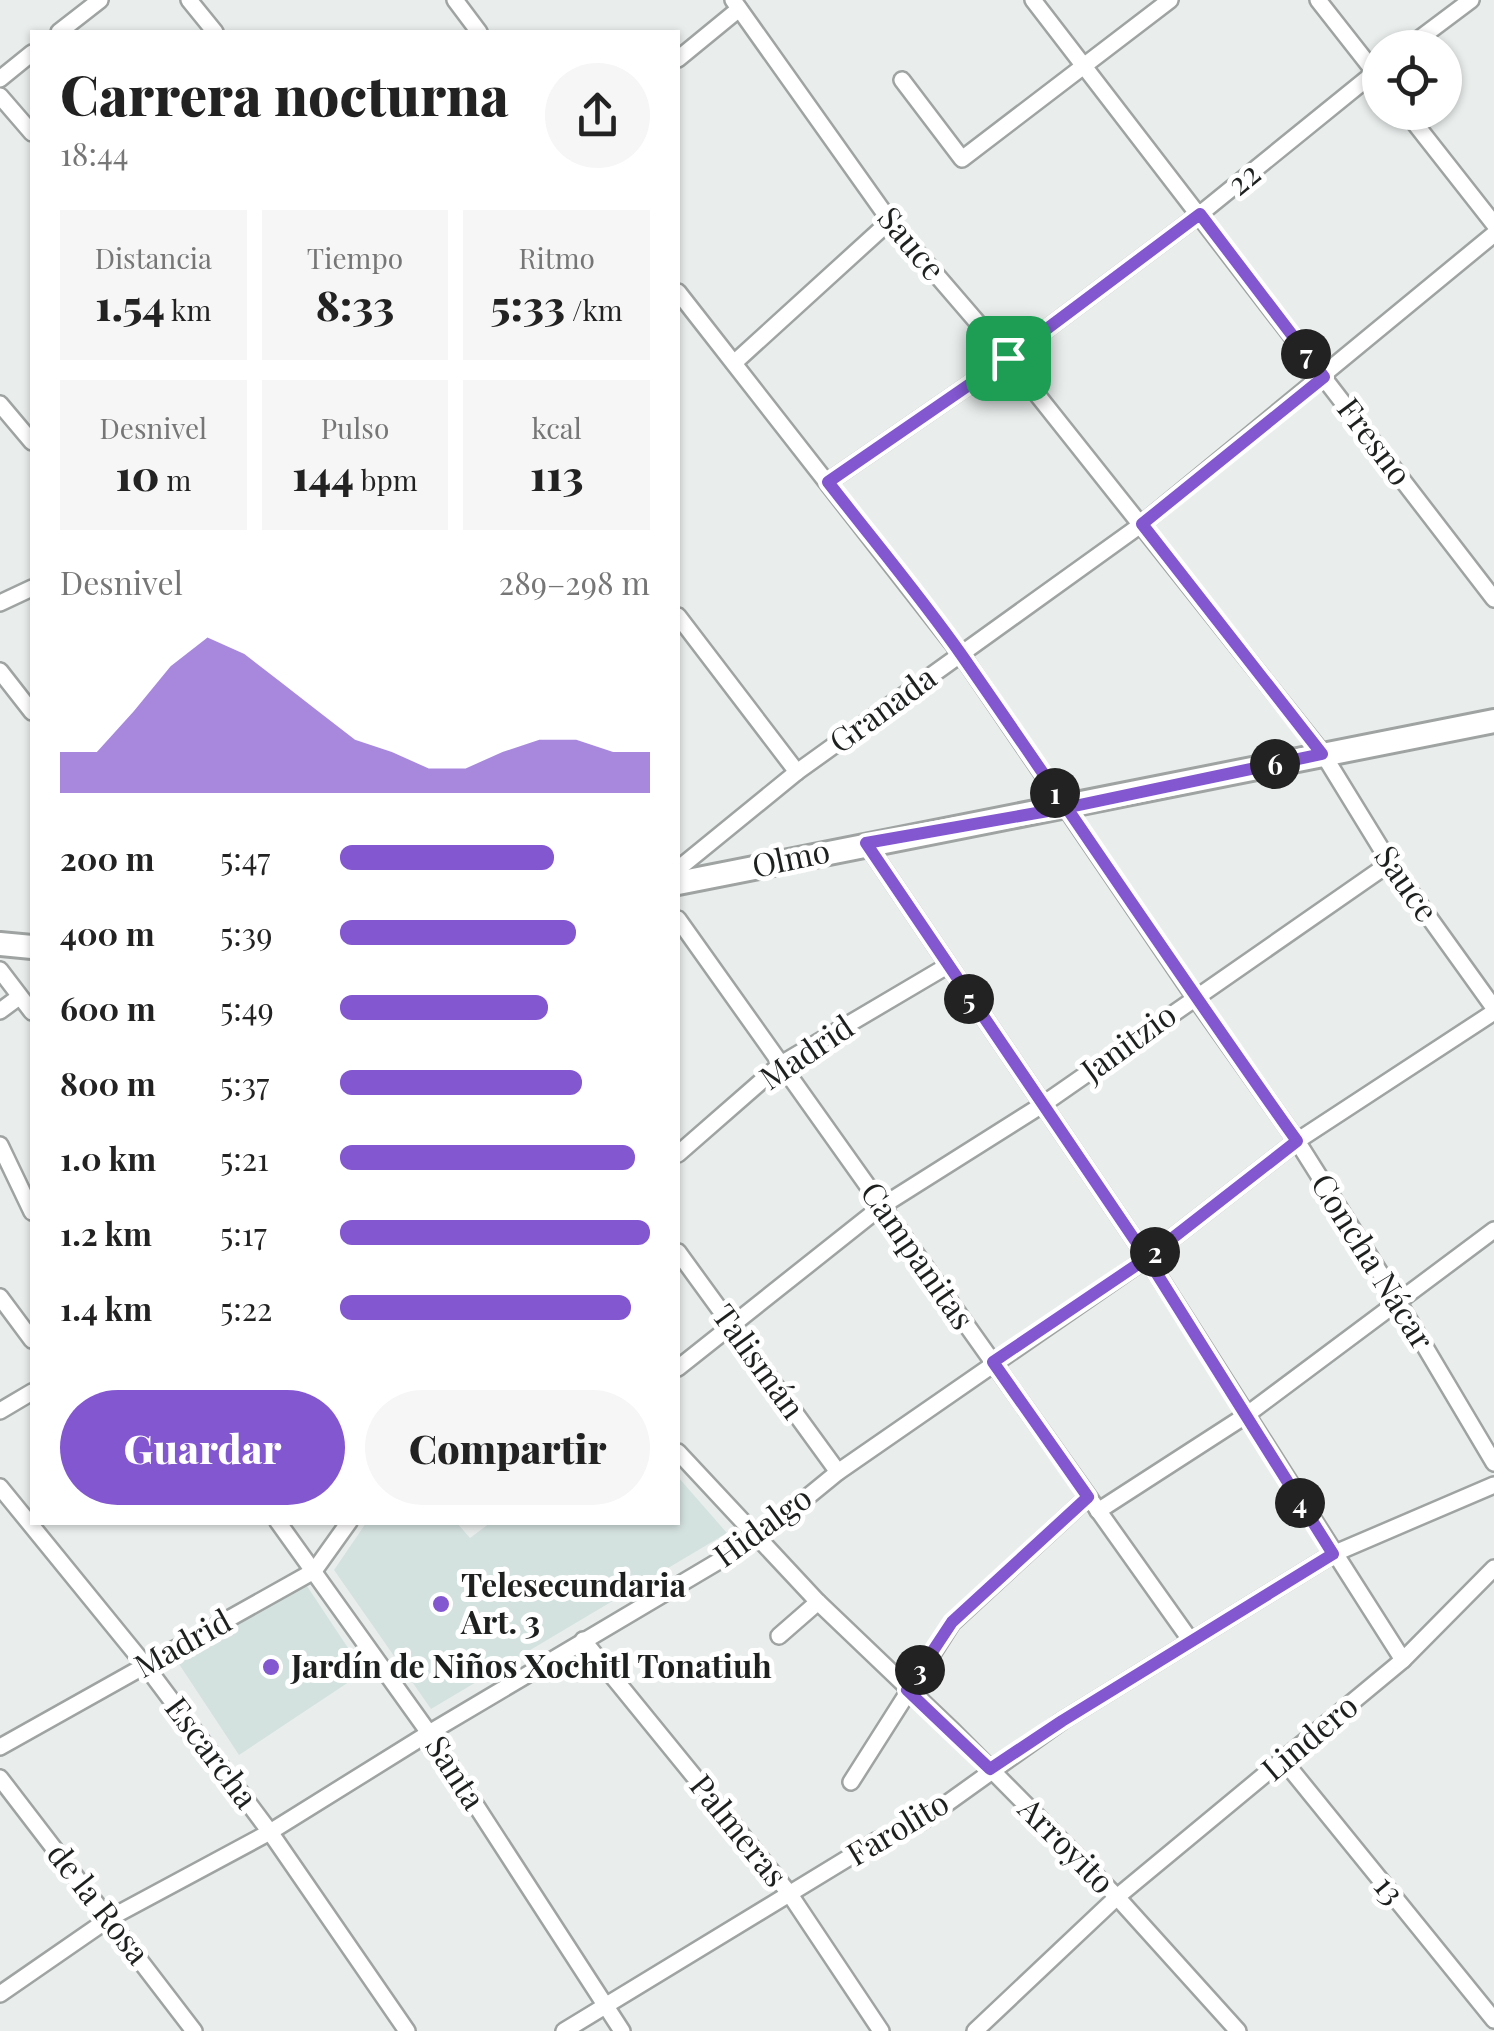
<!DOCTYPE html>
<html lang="es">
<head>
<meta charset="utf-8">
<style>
  body { margin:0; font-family:"Playfair Display",serif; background:#f6f6f6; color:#222; height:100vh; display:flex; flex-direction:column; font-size:38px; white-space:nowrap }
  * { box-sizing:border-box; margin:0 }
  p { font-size:32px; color:#767676 }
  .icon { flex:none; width:55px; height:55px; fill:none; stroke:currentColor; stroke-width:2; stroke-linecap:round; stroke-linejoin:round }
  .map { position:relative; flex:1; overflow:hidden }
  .panel { position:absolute; left:30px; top:30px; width:650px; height:1495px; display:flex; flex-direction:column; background:#fff; border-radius:0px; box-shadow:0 2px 8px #0004 }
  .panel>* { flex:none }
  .fabs { position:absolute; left:1362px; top:30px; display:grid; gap:20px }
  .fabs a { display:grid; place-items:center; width:100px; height:100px; border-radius:50%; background:#fff; box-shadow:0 2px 8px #0004; font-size:50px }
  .pin { position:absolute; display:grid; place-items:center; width:85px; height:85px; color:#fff; margin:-42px; border-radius:20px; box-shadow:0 5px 15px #0006 }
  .km { position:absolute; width:50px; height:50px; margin:-25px; border-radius:50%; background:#222; color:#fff; font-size:28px; line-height:50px; text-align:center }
  .round { display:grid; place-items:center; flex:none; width:105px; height:105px; border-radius:52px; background:#f6f6f6 }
  .headline { display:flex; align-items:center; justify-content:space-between; height:170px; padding:0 30px }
  h1 { font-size:55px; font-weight:800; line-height:75px }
  .metrics { display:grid; grid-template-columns:repeat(3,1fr); gap:15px; height:170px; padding:10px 30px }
  .metrics div { display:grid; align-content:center; border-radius:0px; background:#f6f6f6; text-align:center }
  .metrics b { font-size:42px; font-weight:800 }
  .metrics small { font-size:28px; font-weight:400 }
  .metrics p { font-size:28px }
  .chart { height:280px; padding:20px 30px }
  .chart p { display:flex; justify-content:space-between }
  .chart svg { width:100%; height:180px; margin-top:10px; fill:#8357d0; opacity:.7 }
  .action { display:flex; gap:20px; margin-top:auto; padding:20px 30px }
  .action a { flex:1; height:115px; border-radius:60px; background:#8357d0; color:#fff; font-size:40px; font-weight:800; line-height:115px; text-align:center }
  .action a+a { background:#f6f6f6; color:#222 }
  ul { padding:0 30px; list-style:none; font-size:32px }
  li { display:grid; grid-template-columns:160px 120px 1fr; align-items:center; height:75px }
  li i { height:25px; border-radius:12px; background:#8357d0 }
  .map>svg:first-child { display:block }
</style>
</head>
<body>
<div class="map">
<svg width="1494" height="2031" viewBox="0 0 1494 2031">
  <rect width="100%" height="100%" fill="#e9eeed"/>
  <g fill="#d4e2df">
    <polygon points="678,1477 727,1533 431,1709 334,1570 366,1523 457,1523 470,1538 490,1523 678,1522"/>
    <polygon points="305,1583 364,1672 239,1755 177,1661"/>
  </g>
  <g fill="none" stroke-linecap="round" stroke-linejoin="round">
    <defs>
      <g id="minor">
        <polyline points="189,0 215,32"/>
        <polyline points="455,0 479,32"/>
        <polyline points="733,0 890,221 1008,358 1323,754 1390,863 1494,1008"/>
        <polyline points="1033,0 1494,599"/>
        <polyline points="1318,0 1380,79"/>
        <polyline points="59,32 100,0"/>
        <polyline points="1407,48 1471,0"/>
        <polyline points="678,59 739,9"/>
        <polyline points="0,79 32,53"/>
        <polyline points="902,80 962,159 1170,0"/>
        <polyline points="0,96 32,133"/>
        <polyline points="1406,112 1494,224"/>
        <polyline points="678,292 961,654 1194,996 1297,1141 1399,1303 1494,1463"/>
        <polyline points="734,363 890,221"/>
        <polyline points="0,404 32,442"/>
        <polyline points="828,482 1008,358 1200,214 1380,68"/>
        <polyline points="0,603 32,588"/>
        <polyline points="678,616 797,772"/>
        <polyline points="0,671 32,712"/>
        <polyline points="866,843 1147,1258 1403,1660"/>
        <polyline points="678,869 797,772 1142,524 1494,234"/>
        <polyline points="678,919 1191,1641"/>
        <polyline points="0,970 32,1012"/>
        <polyline points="0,1011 19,997"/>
        <polyline points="0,1145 32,1212"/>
        <polyline points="678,1154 781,1064 947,966"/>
        <polyline points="678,1252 838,1472"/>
        <polyline points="0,1297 32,1340"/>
        <polyline points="678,1368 882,1206 1042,1105 1390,863"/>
        <polyline points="0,1411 32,1392"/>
        <polyline points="678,1452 818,1602 953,1731 1117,1897 1238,2031"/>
        <polyline points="0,1487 145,1665 270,1832 407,2031"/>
        <polyline points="1098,1511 1245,1416 1494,1230"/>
        <polyline points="278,1522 429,1733 622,2031"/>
        <polyline points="779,1636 818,1602"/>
        <polyline points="583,1640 789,1893 881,2031"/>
        <polyline points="0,1747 314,1571 349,1522"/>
        <polyline points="1284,1761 1494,2020"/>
        <polyline points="0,1778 194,2031"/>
        <polyline points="851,1782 952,1623 1088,1497"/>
        <polyline points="0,1994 110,1918 270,1832 429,1733 756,1539 838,1472 1147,1258 1297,1141 1494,1012"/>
        <polyline points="564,2031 876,1841 921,1822 1062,1721 1333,1554 1494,1485"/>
        <polyline points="975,2031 1117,1897 1403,1660 1494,1568"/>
      </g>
      <g id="secondary">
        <polyline points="678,883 1494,721"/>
        <polyline points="0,944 32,947"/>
      </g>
    </defs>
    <use href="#minor" stroke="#9fa4a3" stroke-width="20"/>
    <use href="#secondary" stroke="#9fa4a3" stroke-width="28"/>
    <use href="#minor" stroke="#fff" stroke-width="15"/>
    <use href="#secondary" stroke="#fff" stroke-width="22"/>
  </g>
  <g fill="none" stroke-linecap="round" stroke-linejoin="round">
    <defs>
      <path id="route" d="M1008,358L828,482C873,540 921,597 963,657C1075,818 1183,981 1297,1141L1147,1258L993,1362L1088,1497L952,1622L907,1690L990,1769L1062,1721L1333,1554L1147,1258L866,843L1065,808L1322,754L1142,524L1324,377L1200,214L1008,358"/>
    </defs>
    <use href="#route" stroke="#fff" stroke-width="20"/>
    <use href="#route" stroke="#8357d0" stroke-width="12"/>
  </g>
  <g fill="#8357d0" stroke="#fff" stroke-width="4">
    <circle cx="441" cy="1604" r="10"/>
    <circle cx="271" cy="1667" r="10"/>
  </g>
  <g text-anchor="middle" stroke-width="10" stroke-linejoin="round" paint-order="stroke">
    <g font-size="32" fill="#1e2020" stroke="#fff">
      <text transform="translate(1244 179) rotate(-39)" y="11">22</text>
      <text transform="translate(911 244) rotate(50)" y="11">Sauce</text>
      <text transform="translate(1374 442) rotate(53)" y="11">Fresno</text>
      <text transform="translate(883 710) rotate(-36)" y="11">Granada</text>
      <text transform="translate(791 859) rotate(-12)" y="11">Olmo</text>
      <text transform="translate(1406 884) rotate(55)" y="11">Sauce</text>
      <text transform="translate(1129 1043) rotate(-36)" y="11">Janitzio</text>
      <text transform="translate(807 1053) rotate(-34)" y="11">Madrid</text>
      <text transform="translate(917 1256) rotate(55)" y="11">Campanitas</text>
      <text transform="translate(1372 1262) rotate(58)" y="11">Concha Nácar</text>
      <text transform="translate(758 1362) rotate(54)" y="11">Talismán</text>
      <text transform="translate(763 1527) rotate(-36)" y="11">Hidalgo</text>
      <text transform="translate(183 1644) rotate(-29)" y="11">Madrid</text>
      <text transform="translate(1310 1738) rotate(-40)" y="11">Lindero</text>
      <text transform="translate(211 1753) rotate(53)" y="11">Escarcha</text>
      <text transform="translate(455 1773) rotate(57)" y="11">Santa</text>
      <text transform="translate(898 1829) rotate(-31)" y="11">Farolito</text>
      <text transform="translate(738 1831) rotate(51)" y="11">Palmeras</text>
      <text transform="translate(1066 1846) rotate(45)" y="11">Arroyito</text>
      <text transform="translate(1389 1890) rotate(51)" y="11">13</text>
      <text transform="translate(98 1904) rotate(52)" y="11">de la Rosa</text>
    </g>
    <g font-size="32" font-weight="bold" fill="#1e2020" stroke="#fff" text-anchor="start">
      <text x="461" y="1597">Telesecundaria<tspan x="461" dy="37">Art. 3</tspan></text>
      <text x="291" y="1678">Jardín de Niños Xochitl Tonatiuh</text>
    </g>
  </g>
</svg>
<div class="fabs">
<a><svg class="icon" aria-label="locate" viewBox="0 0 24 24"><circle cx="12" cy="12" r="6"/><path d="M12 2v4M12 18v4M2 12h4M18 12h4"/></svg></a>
</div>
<div class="pin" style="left:1008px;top:358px;background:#1e9e55"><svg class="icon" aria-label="arrive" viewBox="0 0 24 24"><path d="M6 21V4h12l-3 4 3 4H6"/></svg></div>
<b class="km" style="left:1055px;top:793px">1</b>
<b class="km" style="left:1155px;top:1252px">2</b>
<b class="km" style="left:920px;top:1670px">3</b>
<b class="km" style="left:1300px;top:1503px">4</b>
<b class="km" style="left:969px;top:999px">5</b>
<b class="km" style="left:1275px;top:764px">6</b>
<b class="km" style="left:1306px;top:354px">7</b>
<section class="panel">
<div class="headline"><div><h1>Carrera nocturna</h1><p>18:44</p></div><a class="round"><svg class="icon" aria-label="share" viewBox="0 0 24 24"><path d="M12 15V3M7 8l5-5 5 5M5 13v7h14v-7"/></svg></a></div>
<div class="metrics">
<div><p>Distancia</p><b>1.54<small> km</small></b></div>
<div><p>Tiempo</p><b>8:33</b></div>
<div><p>Ritmo</p><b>5:33<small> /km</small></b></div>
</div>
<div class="metrics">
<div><p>Desnivel</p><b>10<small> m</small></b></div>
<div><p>Pulso</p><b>144<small> bpm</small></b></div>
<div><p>kcal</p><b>113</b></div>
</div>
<div class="chart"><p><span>Desnivel</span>289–298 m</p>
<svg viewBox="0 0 160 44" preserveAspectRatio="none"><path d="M0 44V34L10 34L20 24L30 13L40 6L50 10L60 17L70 24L80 31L90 34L100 38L110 38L120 34L130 31L140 31L150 34L160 34V44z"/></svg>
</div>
<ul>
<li><b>200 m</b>5:47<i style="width:69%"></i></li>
<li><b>400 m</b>5:39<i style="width:76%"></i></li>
<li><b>600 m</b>5:49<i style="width:67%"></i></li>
<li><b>800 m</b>5:37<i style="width:78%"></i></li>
<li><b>1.0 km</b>5:21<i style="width:95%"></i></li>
<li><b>1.2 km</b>5:17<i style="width:100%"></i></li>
<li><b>1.4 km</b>5:22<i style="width:94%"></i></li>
</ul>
<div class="action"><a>Guardar</a><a>Compartir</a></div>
</section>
</div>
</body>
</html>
